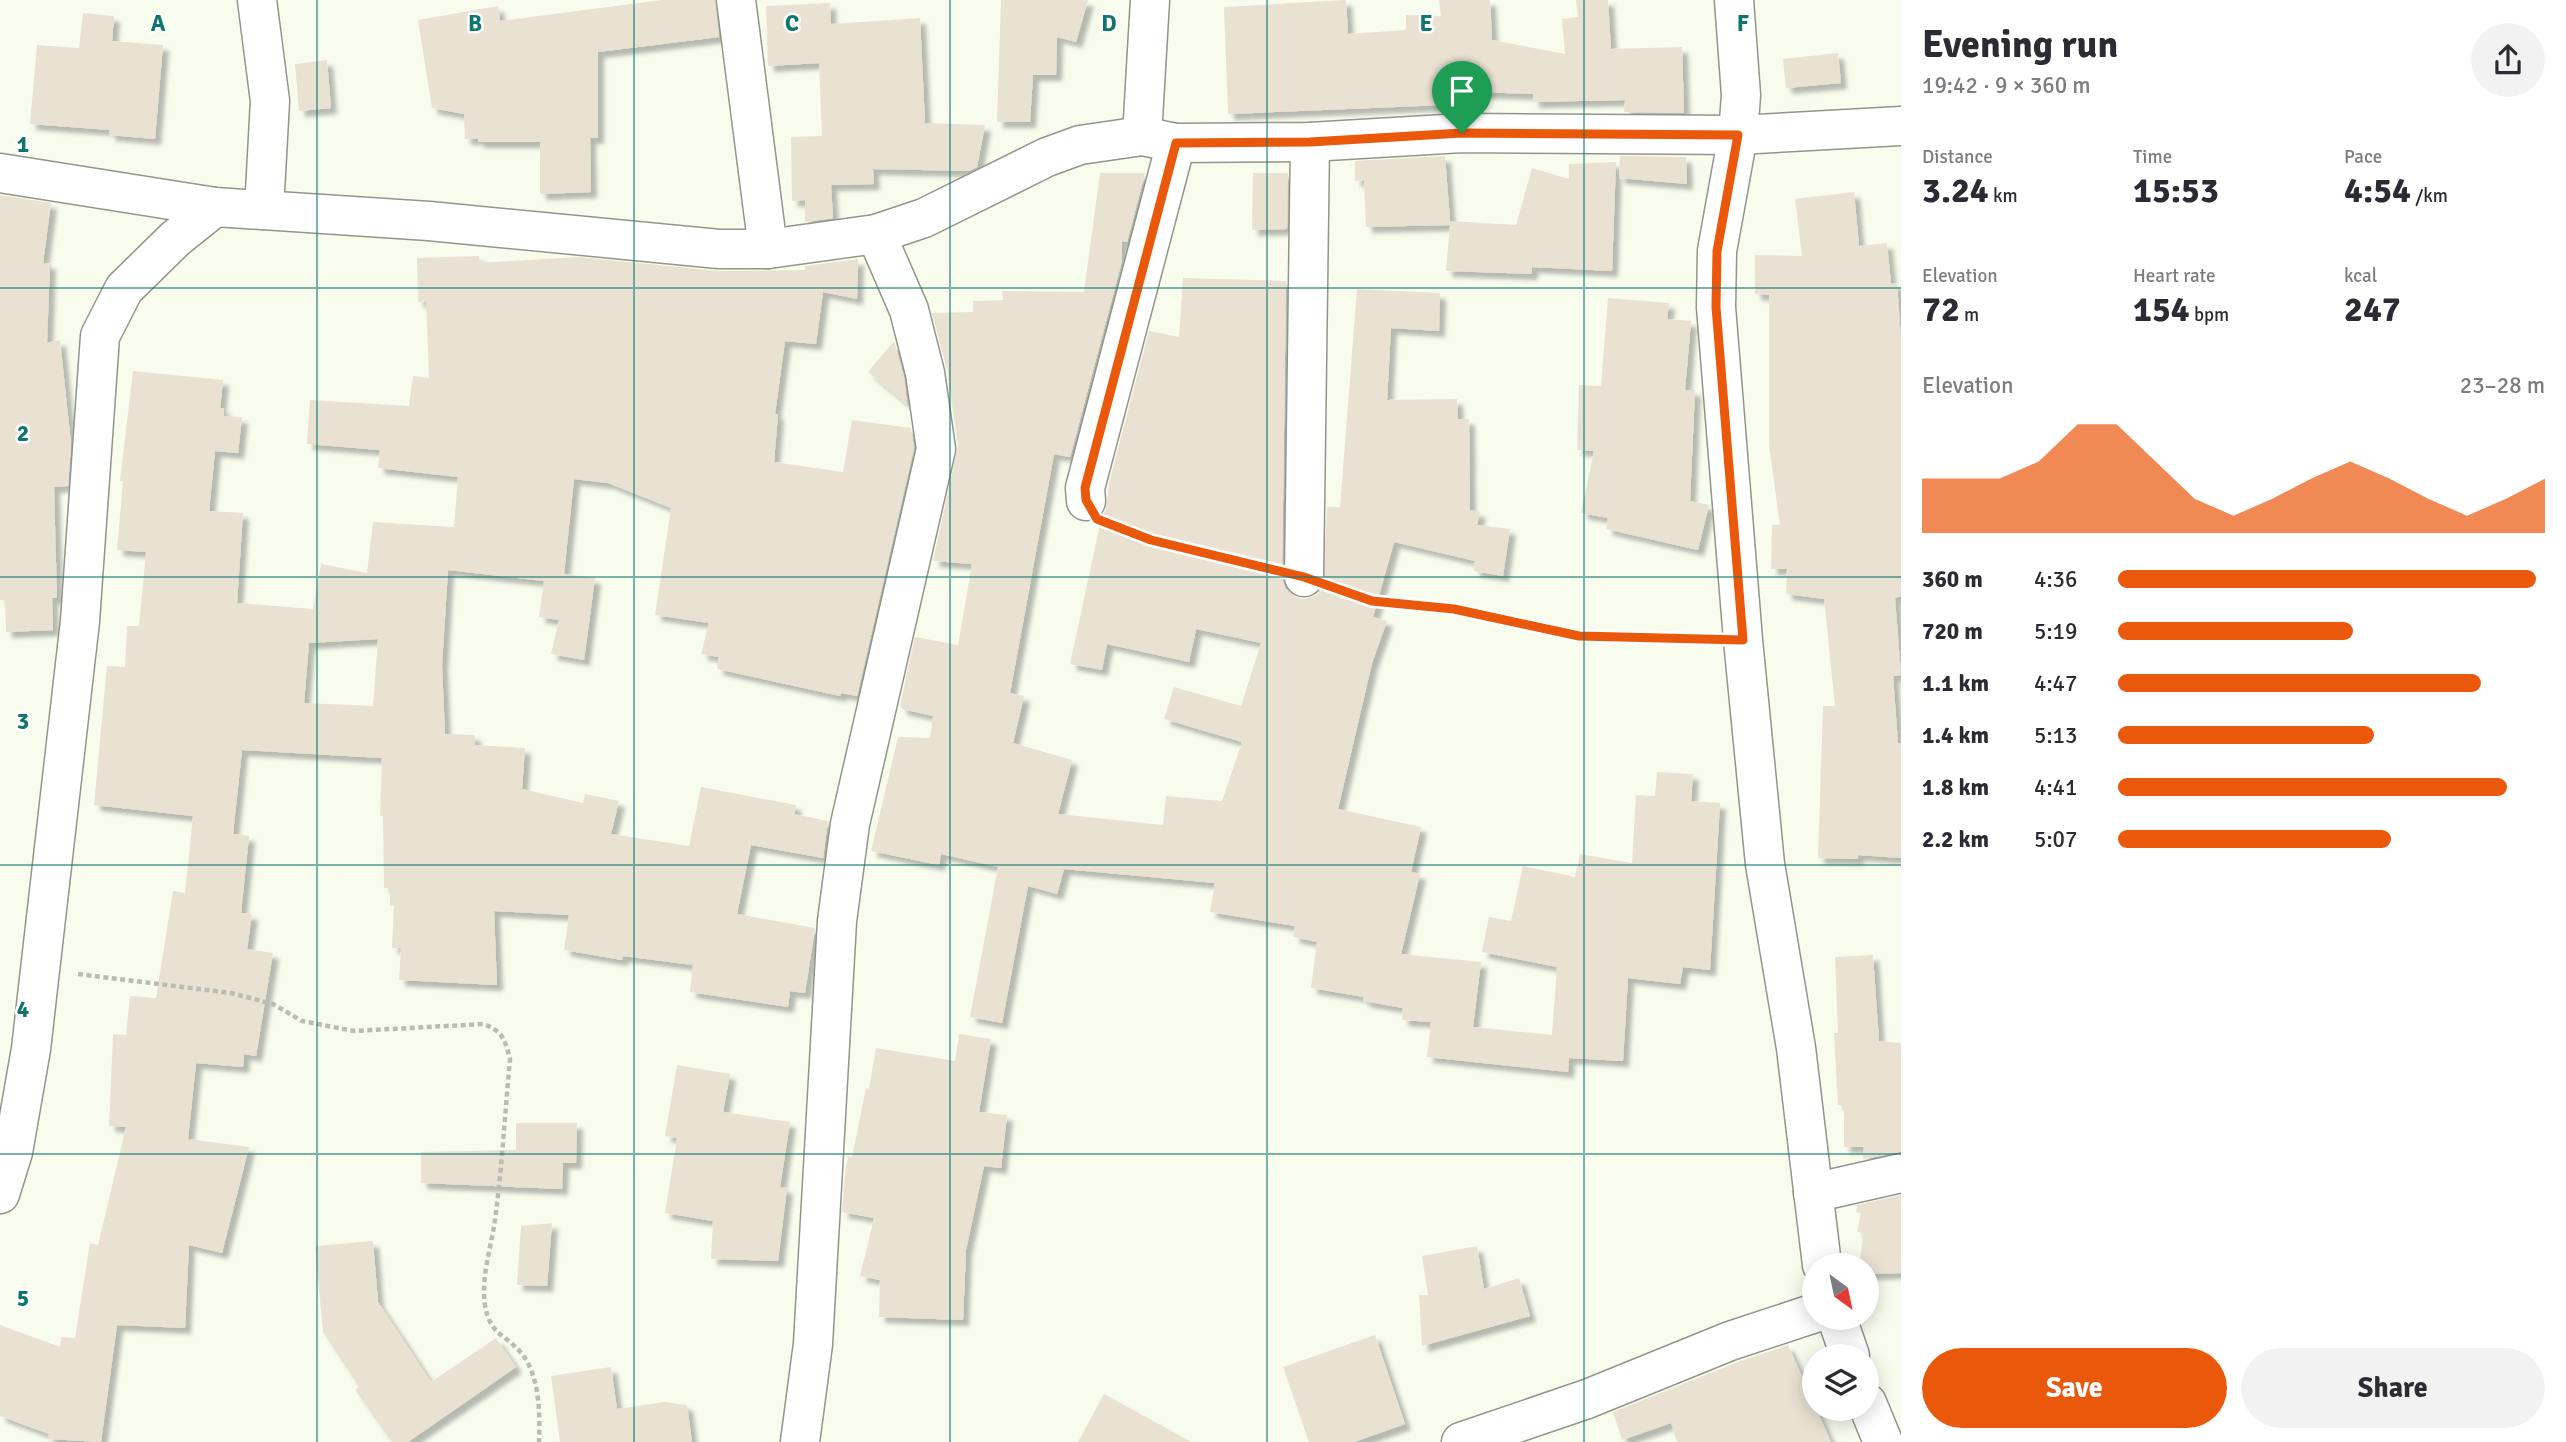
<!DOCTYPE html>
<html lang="en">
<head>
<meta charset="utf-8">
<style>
  body { margin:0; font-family:Signika,sans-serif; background:#f2f2f3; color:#2b2b33; height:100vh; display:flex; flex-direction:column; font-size:26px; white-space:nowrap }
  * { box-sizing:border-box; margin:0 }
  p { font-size:23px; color:#7c7c81 }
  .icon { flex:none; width:38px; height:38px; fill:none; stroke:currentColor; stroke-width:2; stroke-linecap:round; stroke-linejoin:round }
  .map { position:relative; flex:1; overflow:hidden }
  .side { display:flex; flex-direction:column; background:#fff; width:665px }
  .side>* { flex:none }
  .needle { width:46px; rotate:147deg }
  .tools { position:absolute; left:1802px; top:1253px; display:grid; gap:14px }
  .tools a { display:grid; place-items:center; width:77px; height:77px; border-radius:50%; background:#fff; box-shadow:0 4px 18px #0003; font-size:35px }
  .pin { position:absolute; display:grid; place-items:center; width:60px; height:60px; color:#fff; margin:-72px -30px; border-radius:50% 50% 50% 0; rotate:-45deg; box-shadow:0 0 7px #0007 }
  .pin .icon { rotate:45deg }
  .round { display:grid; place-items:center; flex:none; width:74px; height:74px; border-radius:37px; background:#f2f2f3 }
  .headline { display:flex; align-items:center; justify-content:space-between; height:119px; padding:0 21px }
  h1 { font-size:38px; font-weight:700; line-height:52px }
  .stats { display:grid; grid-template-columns:repeat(3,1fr); gap:10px; height:119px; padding:7px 21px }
  .stats div { display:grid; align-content:center }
  .stats b { font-size:35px; font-weight:700 }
  .stats small { font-size:19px; font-weight:400 }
  .stats p { font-size:19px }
  .chart { height:196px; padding:14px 21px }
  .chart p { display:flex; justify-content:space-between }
  .chart svg { width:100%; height:126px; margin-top:7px; fill:#ea580c; opacity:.7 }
  .button { display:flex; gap:14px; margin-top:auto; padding:14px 21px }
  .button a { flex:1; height:80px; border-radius:42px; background:#ea580c; color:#fff; font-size:28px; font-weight:700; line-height:80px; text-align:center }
  .button a+a { background:#f2f2f3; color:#2b2b33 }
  ul { padding:0 21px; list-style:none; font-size:23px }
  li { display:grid; grid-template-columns:112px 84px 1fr; align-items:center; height:52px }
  li i { height:18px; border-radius:9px; background:#ea580c }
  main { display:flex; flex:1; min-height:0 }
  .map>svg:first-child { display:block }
</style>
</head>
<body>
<main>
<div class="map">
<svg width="1901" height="1442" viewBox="0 0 1901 1442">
  <defs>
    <filter id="shadow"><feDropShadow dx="6" dy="6" stdDeviation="2" flood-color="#0004"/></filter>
  </defs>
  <rect width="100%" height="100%" fill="#f8fced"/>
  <g fill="#e9e2d3" fill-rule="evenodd" filter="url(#shadow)">
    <polygon points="662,0 715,0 719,37 598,52 598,138 590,138 591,192 540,194 540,142 478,142 478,139 465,139 464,114 432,108 418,20 498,6 500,21"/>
    <polygon points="1001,0 1088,0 1076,42 1057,37 1056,75 1033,75 1030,122 997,122"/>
    <polygon points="1346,0 1348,34 1406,30 1406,15 1441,16 1439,0 1490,0 1492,40 1565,54 1562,19 1578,17 1576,0 1608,0 1611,49 1682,47 1684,113 1624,112 1625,100 1533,102 1533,94 1444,91 1444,105 1228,114 1224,7"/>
    <polygon points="830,3 831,24 920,18 925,123 985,125 977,167 969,171 873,169 874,184 831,185 833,218 805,222 805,200 792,201 791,137 822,136 819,63 768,66 766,6"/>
    <polygon points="83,13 114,16 112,41 163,45 155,139 109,135 110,130 30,124 37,45 79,48"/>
    <polygon points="1838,53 1841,83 1786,88 1783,59"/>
    <polygon points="327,60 331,108 299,111 295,64"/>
    <polygon points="1445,156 1450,221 1516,225 1532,168 1569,179 1569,164 1616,162 1612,271 1532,267 1532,274 1446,271 1450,225 1366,227 1364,180 1355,181 1355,161"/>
    <polygon points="1620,156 1686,157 1687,184 1619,178"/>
    <polygon points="1100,173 1145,173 1127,242 1122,241 1122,261 1070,457 1054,454 1010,693 1024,696 1013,743 1072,760 1058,814 1163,825 1166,796 1222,801 1242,742 1164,719 1174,687 1241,706 1261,643 1196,629 1189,662 1107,644 1102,670 1070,664 1102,515 1106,510 1109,483 1149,331 1179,337 1183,278 1286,281 1282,577 1285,588 1293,596 1303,599 1315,596 1323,588 1327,507 1340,507 1357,289 1440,293 1439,331 1391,328 1387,400 1457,399 1458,419 1469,419 1470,510 1480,512 1477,525 1510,529 1503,576 1474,571 1475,561 1394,542 1373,617 1387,621 1372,663 1338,809 1421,827 1411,872 1420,874 1401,954 1481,962 1473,1027 1552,1035 1557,967 1482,952 1489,917 1511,921 1523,866 1575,877 1580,854 1632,863 1636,795 1655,796 1657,772 1693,774 1691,801 1720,803 1710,970 1683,967 1680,984 1628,978 1623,1061 1569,1058 1568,1072 1427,1057 1431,1022 1402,1020 1403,1008 1363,1001 1364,997 1311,988 1317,942 1293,937 1295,926 1210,912 1215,883 1064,869 1057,894 1028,886 1002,1023 970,1017 998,867 941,854 939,865 871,851 898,737 930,738 933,716 902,709 900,705 915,637 958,645 972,564 933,561 958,446 947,370 932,313 973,312 973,301 1003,300 1002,291 1084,292"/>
    <polygon points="1253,173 1288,173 1287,229 1252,230"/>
    <polygon points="1854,192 1859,246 1887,243 1891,284 1897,283 1901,339 1901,596 1895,598 1901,675 1893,676 1898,743 1901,743 1901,858 1858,855 1858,859 1818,858 1823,706 1835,706 1824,599 1786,594 1787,569 1771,569 1772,525 1780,525 1769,445 1769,295 1755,294 1755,255 1802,256 1795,199"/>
    <polygon points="0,195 51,203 43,263 50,263 47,343 60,340 71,444 68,486 54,487 57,598 52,598 53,630 6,632 5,600 0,600"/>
    <path d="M479,256L480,263L578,257L719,271L805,270V266L858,259L857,299L823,292L816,344L785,341L775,414H778L774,462L843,472L852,420L911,428L914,448L857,696L841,693L840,696L717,669L719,657L701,654L709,623L655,615L671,508L608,483L574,479L564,574L595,578L584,660L551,654L559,620L539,617L544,581L448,570L442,665L445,734L475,735V745L525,748L522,789L583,803L585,794L619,801L611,834L689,846L701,787L796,805L794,814L828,821L823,858L751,845L737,914L815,928L805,993L790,991L788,1007L690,992L693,965L623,956L622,960L564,950L569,915L494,911L497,985L399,980L401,948H392L394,905L390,906V888H384L383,816H380L382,758L242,750L233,834L249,836L241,913L252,914L247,949L273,953L256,1056L244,1054L243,1067L196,1063L188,1139L249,1147L222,1253L189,1245L185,1328L117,1325L101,1442L48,1439L49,1434L0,1416V1325L60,1347L61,1337L75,1338L90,1243L98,1245L126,1127L109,1126L113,1034L126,1035L130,996L156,998L173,891L185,893L193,816L94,805L107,666L125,667L127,626H139L146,552L117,550L123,481H120L133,371L223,380L220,408H224V416L242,417L238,453L215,451L209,511L243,513L237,603L313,609L321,564L367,573L373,522L454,527L458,477L378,468L380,450L307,444L310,400L409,406L413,376L429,378L426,301L418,302L417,258ZM378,639L373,706L304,703L309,643Z"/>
    <polygon points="1608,298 1669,303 1667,319 1691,321 1685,390 1695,390 1690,501 1709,505 1698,550 1606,529 1608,518 1581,513 1594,451 1577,450 1579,385 1601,386"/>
    <polygon points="894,341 904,377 907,404 868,372"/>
    <polygon points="1873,955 1879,1041 1901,1043 1901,1152 1863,1159 1864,1147 1844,1147 1844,1105 1838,1105 1834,1033 1838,1033 1835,957"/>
    <polygon points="959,1034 991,1039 979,1112 1007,1115 1001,1168 984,1166 966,1250 963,1320 879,1317 880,1280 860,1276 874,1218 842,1212 845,1173 848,1156 852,1157 866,1088 869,1089 876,1048 955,1061"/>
    <polygon points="677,1065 730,1074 723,1112 790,1122 780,1187 787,1188 778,1261 711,1259 713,1221 665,1213 677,1138 665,1136"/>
    <polygon points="516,1123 577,1123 576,1163 563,1163 562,1189 421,1183 421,1152 516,1150"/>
    <polygon points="1901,1195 1901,1273 1867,1274 1867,1265 1859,1265 1864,1233 1857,1232 1861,1213 1856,1212 1857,1205"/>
    <polygon points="552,1223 547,1286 517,1285 521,1226"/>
    <polygon points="373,1241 378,1302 431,1382 496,1338 516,1367 408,1442 392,1442 355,1390 359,1387 323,1332 315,1246"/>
    <polygon points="1477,1246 1484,1289 1519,1278 1530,1316 1422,1346 1419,1295 1428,1295 1422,1256"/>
    <polygon points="1375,1335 1405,1424 1354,1442 1309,1442 1283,1367"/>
    <polygon points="1788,1345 1831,1442 1677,1442 1671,1423 1622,1440 1613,1412 1738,1362"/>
    <polygon points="611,1367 617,1409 664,1402 687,1405 692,1442 560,1442 551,1376"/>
    <polygon points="1104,1394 1191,1442 1078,1442"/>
  </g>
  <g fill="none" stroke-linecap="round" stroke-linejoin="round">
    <defs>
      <g id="minor">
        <polyline points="257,0 270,101 264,210"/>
        <polyline points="736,0 768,249"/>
        <polyline points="1734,0 1741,95 1738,135 1717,251 1716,307 1743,640 1765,864 1796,1048 1822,1265"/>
        <polyline points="1142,136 1150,0"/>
        <polyline points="0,173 215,207 429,221 719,249 768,249 876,234 924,218 1047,157 1080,145 1142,136 1176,143 1310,142 1462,133 1738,135 1901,126"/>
        <polyline points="1086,501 1085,488 1176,143"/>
        <polyline points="1304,577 1310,142"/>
        <polyline points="1813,1193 1901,1173"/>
        <polyline points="0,1194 13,1152 31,1049 80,621 100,336 124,289 175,239 215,207"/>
        <polyline points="1837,1318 1850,1356"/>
        <polyline points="1867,1403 1883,1442"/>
        <polyline points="800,1442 813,1344 837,921 850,824 936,449 925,373 909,310 876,234"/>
        <polyline points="1461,1442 1587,1399 1730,1341 1815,1313"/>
      </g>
    </defs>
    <use href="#minor" stroke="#929688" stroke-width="41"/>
    <g stroke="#b9bcb0" stroke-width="4.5" stroke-dasharray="5 3.5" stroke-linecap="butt">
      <polyline points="1114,526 1151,540 1264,567"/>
      <polyline points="1340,589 1372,601 1454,609 1516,620 1579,636 1703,640"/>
      <path d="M78,974L231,993L273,1004L302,1021L354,1031L483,1024C503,1031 505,1040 510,1059C505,1113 502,1167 495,1220C491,1248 481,1276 485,1305C490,1336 505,1333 522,1354C540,1377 540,1414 539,1442"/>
    </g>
    <use href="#minor" stroke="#fff" stroke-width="38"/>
  </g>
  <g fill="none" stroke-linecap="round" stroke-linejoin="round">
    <defs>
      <polygon id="route" points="1462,133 1738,135 1717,251 1716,307 1743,640 1579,636 1454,609 1372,601 1304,577 1151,540 1097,519 1086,500 1085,488 1176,143 1310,142"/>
    </defs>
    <use href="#route" stroke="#fff" stroke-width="14"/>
    <use href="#route" stroke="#ea580c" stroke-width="9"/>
  </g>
  <path fill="none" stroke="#0f766e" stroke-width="2" stroke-opacity="0.55" d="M317,0V1442M634,0V1442M950,0V1442M1267,0V1442M1584,0V1442M0,288H1901M0,577H1901M0,865H1901M0,1154H1901"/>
  <g font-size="23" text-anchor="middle" font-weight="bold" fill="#0f766e" stroke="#fff" stroke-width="5" stroke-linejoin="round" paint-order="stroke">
    <text x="158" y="31">A</text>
    <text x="475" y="31">B</text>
    <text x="792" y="31">C</text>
    <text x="1109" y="31">D</text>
    <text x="1426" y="31">E</text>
    <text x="1743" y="31">F</text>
    <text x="23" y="152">1</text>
    <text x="23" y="441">2</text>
    <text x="23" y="729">3</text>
    <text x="23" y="1017">4</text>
    <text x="23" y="1306">5</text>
  </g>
</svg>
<div class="tools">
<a><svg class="needle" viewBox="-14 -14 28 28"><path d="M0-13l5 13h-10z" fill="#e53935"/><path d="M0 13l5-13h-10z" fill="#7c7c81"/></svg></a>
<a><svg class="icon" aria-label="layers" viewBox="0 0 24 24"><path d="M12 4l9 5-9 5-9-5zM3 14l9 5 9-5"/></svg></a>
</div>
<div class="pin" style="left:1462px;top:133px;background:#1e9e55"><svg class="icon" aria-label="arrive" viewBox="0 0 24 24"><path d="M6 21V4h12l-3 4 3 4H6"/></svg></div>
</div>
<section class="side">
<div class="headline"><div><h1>Evening run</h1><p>19:42 · 9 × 360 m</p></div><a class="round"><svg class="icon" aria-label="share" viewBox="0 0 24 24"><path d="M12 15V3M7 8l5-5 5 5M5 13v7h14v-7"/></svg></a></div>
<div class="stats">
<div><p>Distance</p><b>3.24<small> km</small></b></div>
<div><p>Time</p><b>15:53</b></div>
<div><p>Pace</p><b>4:54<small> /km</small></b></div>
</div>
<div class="stats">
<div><p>Elevation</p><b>72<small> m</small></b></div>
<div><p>Heart rate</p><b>154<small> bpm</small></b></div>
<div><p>kcal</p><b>247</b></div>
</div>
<div class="chart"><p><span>Elevation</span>23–28 m</p>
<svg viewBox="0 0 160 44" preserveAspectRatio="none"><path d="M0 44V25L10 25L20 25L30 19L40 6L50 6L60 19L70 32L80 38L90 32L100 25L110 19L120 25L130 32L140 38L150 32L160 25V44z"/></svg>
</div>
<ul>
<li><b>360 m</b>4:36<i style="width:98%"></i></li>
<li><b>720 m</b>5:19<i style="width:55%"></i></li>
<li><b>1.1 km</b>4:47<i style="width:85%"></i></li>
<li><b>1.4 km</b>5:13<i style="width:60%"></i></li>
<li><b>1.8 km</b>4:41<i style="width:91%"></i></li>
<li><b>2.2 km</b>5:07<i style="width:64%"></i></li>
</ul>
<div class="button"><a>Save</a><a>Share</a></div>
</section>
</main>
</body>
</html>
